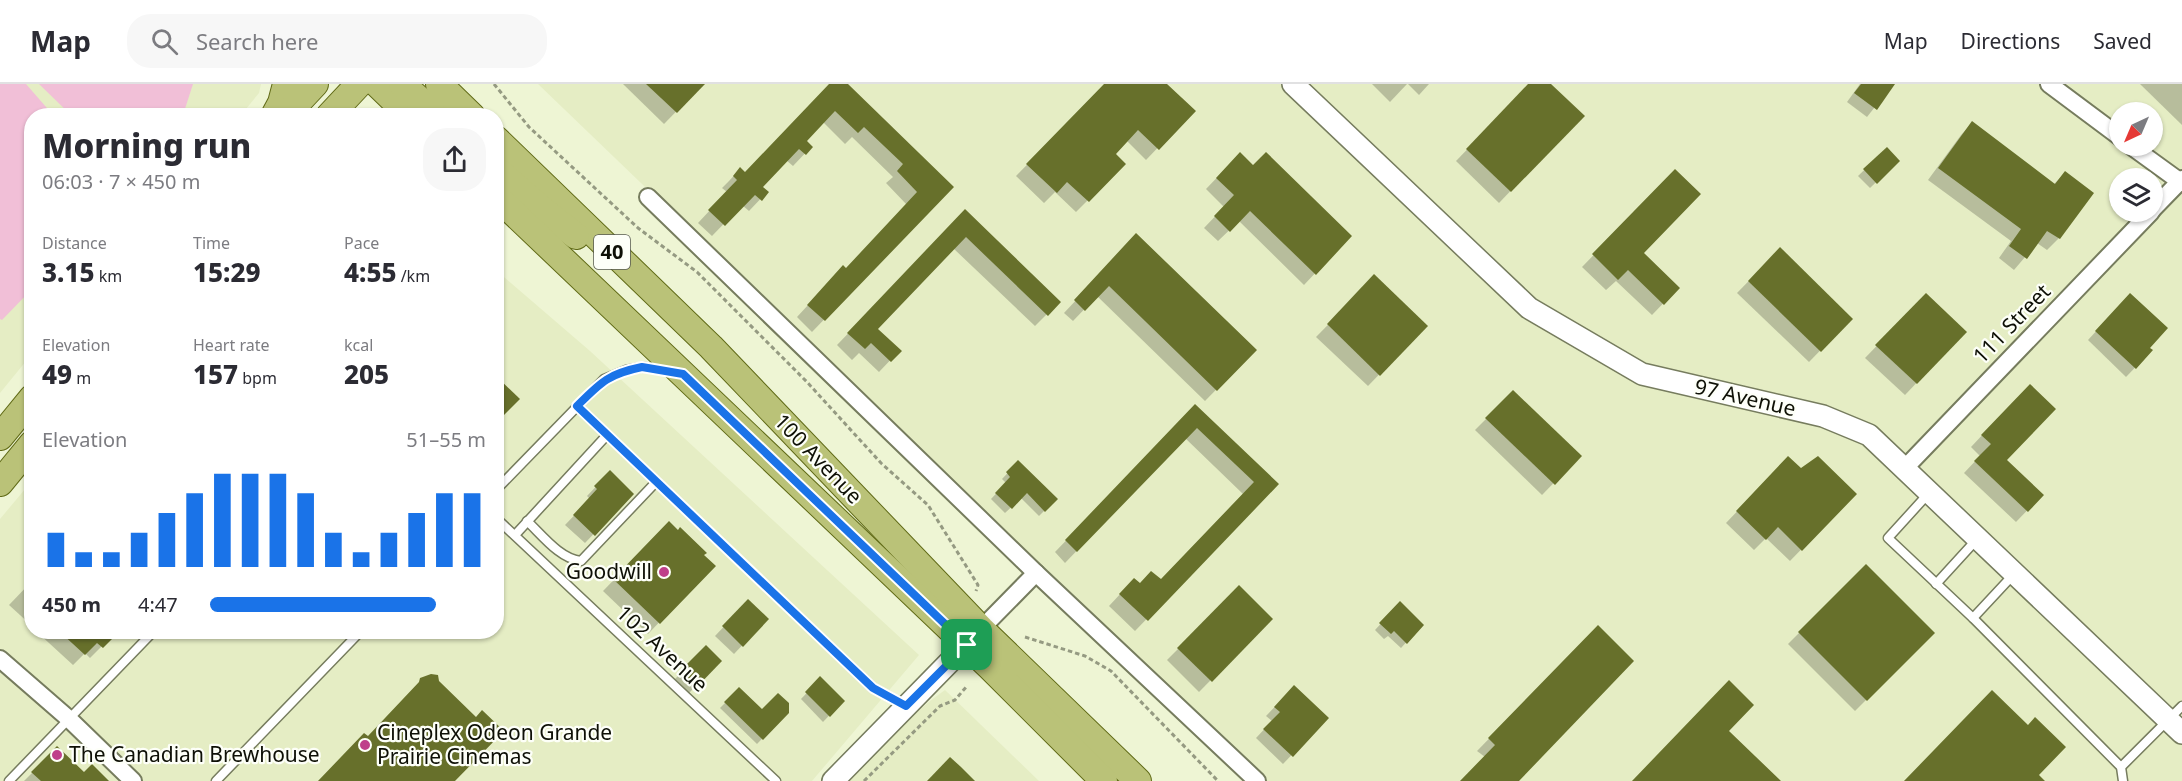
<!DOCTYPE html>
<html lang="en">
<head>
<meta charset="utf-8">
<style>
  body { margin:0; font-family:"Noto Sans",sans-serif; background:#f7f7f7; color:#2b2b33; height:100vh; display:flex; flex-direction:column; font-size:22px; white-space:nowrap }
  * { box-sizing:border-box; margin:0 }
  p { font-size:20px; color:#7c7c81 }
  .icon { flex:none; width:33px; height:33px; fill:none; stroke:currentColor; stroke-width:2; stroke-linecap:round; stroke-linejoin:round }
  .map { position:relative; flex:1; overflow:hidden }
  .drawer { position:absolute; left:24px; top:24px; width:480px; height:531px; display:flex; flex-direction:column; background:#fff; border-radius:24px; box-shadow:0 2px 4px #0004 }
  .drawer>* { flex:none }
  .needle { width:39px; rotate:224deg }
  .fabs { position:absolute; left:2109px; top:18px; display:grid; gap:12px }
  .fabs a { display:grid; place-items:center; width:54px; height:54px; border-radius:50%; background:#fff; box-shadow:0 2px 4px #0004; font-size:30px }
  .pin { position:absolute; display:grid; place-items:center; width:51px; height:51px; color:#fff; margin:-26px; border-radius:12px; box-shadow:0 3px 9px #0006 }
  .round { display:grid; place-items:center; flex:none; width:63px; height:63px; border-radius:24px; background:#f7f7f7 }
  .summary { display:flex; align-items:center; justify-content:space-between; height:102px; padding:0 18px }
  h1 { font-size:33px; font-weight:800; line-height:45px }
  .metrics { display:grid; grid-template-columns:repeat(3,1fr); gap:9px; height:102px; padding:6px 18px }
  .metrics div { display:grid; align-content:center }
  .metrics b { font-size:26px; font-weight:800 }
  .metrics small { font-size:16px; font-weight:400 }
  .metrics p { font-size:16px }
  .chart { height:168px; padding:12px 18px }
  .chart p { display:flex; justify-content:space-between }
  .chart svg { width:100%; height:108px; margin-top:6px; stroke:#1a73e8; stroke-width:6 }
  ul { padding:0 18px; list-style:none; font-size:20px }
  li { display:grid; grid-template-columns:96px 72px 1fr; align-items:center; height:45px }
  li i { height:15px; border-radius:8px; background:#1a73e8 }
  header { display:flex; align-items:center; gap:36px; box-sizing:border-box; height:84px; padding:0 30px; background:#fff; border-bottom:2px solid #e1e1e2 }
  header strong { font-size:28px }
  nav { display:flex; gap:33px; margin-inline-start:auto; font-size:21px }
  .search { width:420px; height:54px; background:#f7f7f7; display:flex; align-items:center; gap:15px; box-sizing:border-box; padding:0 21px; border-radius:24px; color:#7c7c81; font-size:22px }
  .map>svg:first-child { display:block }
</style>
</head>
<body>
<header>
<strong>Map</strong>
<div class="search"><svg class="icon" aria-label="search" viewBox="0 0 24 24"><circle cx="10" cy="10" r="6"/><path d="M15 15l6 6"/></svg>Search here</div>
<nav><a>Map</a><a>Directions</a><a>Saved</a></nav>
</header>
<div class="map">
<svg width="2182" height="697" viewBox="0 0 2182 697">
  <rect width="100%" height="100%" fill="#eef5d4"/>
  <g fill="#e5edc4" fill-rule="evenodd">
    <polygon points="0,0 261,0 259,9 241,31 32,32 31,271 0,309"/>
    <path d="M538,0H2182V697H1263ZM2120,28H2152V62H2120ZM2120,94H2152V128H2120Z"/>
    <polygon points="497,187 590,267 919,571 812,697 0,697 0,435 31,398 32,548 496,548"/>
    <polygon points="945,606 1039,697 836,697 930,617"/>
  </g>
  <g fill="#f1bfd7">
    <polygon points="0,0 26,0 53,31 32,32 31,206 2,236 0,235"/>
    <polygon points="39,0 193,0 183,31 72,32"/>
  </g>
  <g fill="#0003">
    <polygon points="623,0 703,0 664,40"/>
    <polygon points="831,0 846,0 952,103 812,248 797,233 832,195 846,185 907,121 886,99 893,93 852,53 845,60 823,38 805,57 811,63 793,82 786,76 761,103 767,108 749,127 742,121 712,152 698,139 727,108 722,104 729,97 740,85 745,89"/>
    <polygon points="1106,0 1165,0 1193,27 1146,76 1126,56 1114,70 1124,80 1076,128 1055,108 1044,119 1016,92"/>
    <polygon points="1372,0 1407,0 1390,18"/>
    <polygon points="1408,0 1429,0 1419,11"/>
    <polygon points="1530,0 1549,0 1582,32 1499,119 1456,77"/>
    <polygon points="1860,0 1893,0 1867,33 1847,18"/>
    <polygon points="2140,0 2182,0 2182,41"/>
    <polygon points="1972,39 2054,100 2065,89 2092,109 2059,154 2047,166 2037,159 2014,186 1999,174 2011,157 1928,96 1961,51"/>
    <polygon points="1886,65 1898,77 1870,104 1858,92"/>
    <polygon points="1229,81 1253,83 1350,152 1304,201 1239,137 1218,157 1204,144 1224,123 1206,105"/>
    <polygon points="1675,87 1642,169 1678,204 1652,231 1616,197 1606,206 1582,183"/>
    <polygon points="965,128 1059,218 1035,242 953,164 876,245 899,267 879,288 859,269 852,276 837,261"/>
    <polygon points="1136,152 1255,266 1205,317 1097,212 1073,237 1064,229"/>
    <polygon points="1780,165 1851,235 1809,278 1737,209"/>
    <polygon points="1375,193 1426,242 1368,302 1316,253"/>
    <polygon points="1926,211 1965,248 1905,311 1865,274"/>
    <polygon points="2122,219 2151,267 2126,293 2088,256"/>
    <polygon points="1513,308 1580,372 1542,411 1475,346"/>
    <polygon points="2018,313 2005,377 2042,411 2016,438 1964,389 1980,372 1971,363"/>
    <polygon points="1184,334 1277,400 1135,547 1109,522 1123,507 1139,501 1160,497 1243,410 1185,354 1065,479 1055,468"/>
    <polygon points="1788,374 1801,386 1855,410 1790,477 1766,454 1754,466 1726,439"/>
    <polygon points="1018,378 1056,415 1039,432 1021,414 1005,429 991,415 1006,399 1002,395"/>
    <polygon points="610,388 632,410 585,459 565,441 590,415 587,412"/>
    <polygon points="669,439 713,482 648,550 603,507"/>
    <polygon points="1866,482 1933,549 1855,627 1788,560"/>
    <polygon points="32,497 32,542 9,521"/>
    <polygon points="1239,504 1271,535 1199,608 1167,576"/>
    <polygon points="748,517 767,535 734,570 715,552"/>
    <polygon points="1400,519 1422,541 1401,564 1388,552 1384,555 1375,546"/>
    <polygon points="1598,543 1485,673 1477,667"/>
    <polygon points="37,548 116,548 90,574 85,569 73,581"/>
    <polygon points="706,563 720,577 689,609 675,595"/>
    <polygon points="820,595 843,617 823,638 801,615"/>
    <polygon points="1294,603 1327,634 1283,680 1256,654 1272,637 1266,632"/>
    <polygon points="739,605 762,627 788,628 757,660 720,624"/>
    <polygon points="57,664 84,690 107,697 24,697"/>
  </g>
  <g fill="#67702b">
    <polygon points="646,0 705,0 677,29"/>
    <polygon points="829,0 848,0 954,103 825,237 807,221 843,181 846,184 917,108 897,87 903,80 864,43 858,49 835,27 807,57 813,63 806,71 799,65 763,103 769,108 762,117 755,111 725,142 708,126 737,96 733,92 740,83 745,88"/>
    <polygon points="1104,0 1167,0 1196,27 1159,66 1138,46 1116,70 1126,80 1089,118 1067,98 1057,109 1026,80"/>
    <polygon points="1528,0 1551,0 1585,32 1511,108 1466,65"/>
    <polygon points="1861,0 1895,0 1877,26 1854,9"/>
    <polygon points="1972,37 2055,100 2065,87 2094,109 2060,155 2047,147 2027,175 2009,162 2021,145 1938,84"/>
    <polygon points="1887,63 1900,77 1877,100 1863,85"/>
    <polygon points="1240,68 1253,81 1266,68 1352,152 1316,191 1250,127 1230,148 1214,132 1234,111 1216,94"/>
    <polygon points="1675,85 1701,110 1644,169 1680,204 1664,221 1628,186 1618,196 1592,170"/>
    <polygon points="965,125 1061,218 1048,232 966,153 878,245 902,267 891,278 871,259 865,265 847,249"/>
    <polygon points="1136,149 1257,266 1217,307 1109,202 1085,227 1074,216"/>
    <polygon points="1780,163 1853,235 1821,268 1748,197"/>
    <polygon points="1374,190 1428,242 1380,292 1327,240"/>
    <polygon points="1926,209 1967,248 1917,300 1875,261"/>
    <polygon points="2130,209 2168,244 2150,264 2153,266 2136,285 2095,247"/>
    <polygon points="496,292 520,315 496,339"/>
    <polygon points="2030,300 2056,325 2007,376 2044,411 2028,428 1974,377 1991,360 1981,351"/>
    <polygon points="1513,306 1582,372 1555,401 1485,334"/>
    <polygon points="1195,320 1279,400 1148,537 1119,510 1134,494 1140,499 1151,487 1161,495 1254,398 1197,344 1077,468 1065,456"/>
    <polygon points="1788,372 1801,384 1818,372 1857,410 1802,467 1778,443 1766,456 1736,427"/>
    <polygon points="1018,376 1058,415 1045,428 1027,409 1012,425 995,409 1010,393 1006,388"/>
    <polygon points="610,386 634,410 595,452 573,431 597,405 594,402"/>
    <polygon points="669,437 678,446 680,443 707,469 704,471 716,482 660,540 613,495"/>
    <polygon points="1866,480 1935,549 1867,617 1798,548"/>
    <polygon points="1239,501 1273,535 1212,598 1177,564"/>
    <polygon points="748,515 769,535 743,563 722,542"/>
    <polygon points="1400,517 1424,541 1407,560 1394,547 1391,550 1379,539"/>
    <polygon points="1598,541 1634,577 1519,697 1460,697 1495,661 1488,654"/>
    <polygon points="60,548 119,548 103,564 97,559 85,571"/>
    <polygon points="706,561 722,577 695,605 679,588"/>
    <polygon points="431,590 438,591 439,597 476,633 482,626 504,647 455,697 318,697 364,649 368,652 419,598 420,594"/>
    <polygon points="820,592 845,617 830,633 805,608"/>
    <polygon points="1729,596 1754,621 1729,647 1781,697 1632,697"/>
    <polygon points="1294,601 1329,634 1293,673 1263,645 1280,628 1274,623"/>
    <polygon points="739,603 762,625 778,609 789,619 789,629 763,656 724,618"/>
    <polygon points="1992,606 2028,641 2035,633 2066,663 2039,691 2045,697 1904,697"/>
    <polygon points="57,662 84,688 92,680 109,697 41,697 31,688"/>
    <polygon points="950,673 961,683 975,697 927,697"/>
  </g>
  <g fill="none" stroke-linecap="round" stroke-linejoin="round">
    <defs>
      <g id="service">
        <polyline points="577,322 873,604 906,622"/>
        <polyline points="496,406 604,295 626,286 643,283 669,286"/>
        <polyline points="1928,410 1888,454 1973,534 2121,683 2123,697"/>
        <polyline points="496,434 776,697"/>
        <path d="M527,437C542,451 560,475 581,477L656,398"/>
        <polyline points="515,451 607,351"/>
        <polyline points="1936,500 1978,454"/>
        <polyline points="1973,534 2014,490"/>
        <polyline points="2121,683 2182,622"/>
        <polyline points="9,697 153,548"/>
        <polyline points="216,697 360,548"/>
      </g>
      <g id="minor">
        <polyline points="2049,0 2120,53"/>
        <polyline points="2131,62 2182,99"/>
        <polyline points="648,113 1036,489 1257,697"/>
        <polyline points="2152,126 2182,95"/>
        <polyline points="1905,384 2151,128"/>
        <polyline points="981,545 1036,489"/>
        <polyline points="0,575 69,635 133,697"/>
      </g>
      <g id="tertiary">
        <polyline points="1293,0 1529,224 1642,290 1823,332 1869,351 2182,649"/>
        <polyline points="833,697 977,550"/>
      </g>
      <g id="primary">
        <polyline points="377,0 410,32"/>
        <polyline points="402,0 438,32"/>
        <polyline points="439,0 472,32"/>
        <polyline points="274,32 281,19 286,0"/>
        <polyline points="285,32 315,0"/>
        <polyline points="329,32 359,0"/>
        <polyline points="496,55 711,263 981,545 1138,697"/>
        <polyline points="496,85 543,126 576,152"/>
        <polyline points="496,112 989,582 1104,697"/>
        <polyline points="0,353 32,314"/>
        <polyline points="0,399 32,360"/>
      </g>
    </defs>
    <use href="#service" stroke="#767c5e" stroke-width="11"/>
    <use href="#minor" stroke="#767c5e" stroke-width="20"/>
    <use href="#tertiary" stroke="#767c5e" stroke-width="24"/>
    <use href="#primary" stroke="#606a16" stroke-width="28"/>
    <g stroke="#959a82" stroke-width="3" stroke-dasharray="4.5 3" stroke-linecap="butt">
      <polyline points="494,0 529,43 638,144 697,188 807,298 881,379 928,421 978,501 976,507"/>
      <polyline points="1025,553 1085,572 1111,587 1218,697"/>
      <polyline points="864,697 940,622 955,616 967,602"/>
    </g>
    <use href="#service" stroke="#fff" stroke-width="8"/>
    <use href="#minor" stroke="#fff" stroke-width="16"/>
    <use href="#tertiary" stroke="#fff" stroke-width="21"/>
    <use href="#primary" stroke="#bac278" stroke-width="26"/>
  </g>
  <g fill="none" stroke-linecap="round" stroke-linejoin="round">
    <defs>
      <path id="route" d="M642,283L683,290L967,561L906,622L873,604L577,322C601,298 608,290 642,283Z"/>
    </defs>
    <use href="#route" stroke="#fff" stroke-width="12"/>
    <use href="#route" stroke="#1a73e8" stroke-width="8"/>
  </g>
  <g fill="#bf3f8a" stroke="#fdfff8" stroke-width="2">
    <circle cx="664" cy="488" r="6"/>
    <circle cx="365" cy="661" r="6"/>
    <circle cx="57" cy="671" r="6"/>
  </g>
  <g text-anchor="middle" stroke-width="4.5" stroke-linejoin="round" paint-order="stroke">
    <rect fill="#fdfff8" stroke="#56584f" stroke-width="1.5" x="594" y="151" width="36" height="34" rx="4.5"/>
    <g font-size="20" font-weight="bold" fill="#0e1006">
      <text x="612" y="175">40</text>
    </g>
    <g font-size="21" fill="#0e1006" stroke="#fdfff8">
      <text transform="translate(2012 240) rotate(-46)" y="7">111 Street</text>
      <text transform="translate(1745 314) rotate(13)" y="7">97 Avenue</text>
      <text transform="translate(818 375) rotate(46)" y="7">100 Avenue</text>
      <text transform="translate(662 565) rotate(43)" y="7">102 Avenue</text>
    </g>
    <g font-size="21" fill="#0e1006" stroke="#fdfff8" text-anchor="start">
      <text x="652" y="495" text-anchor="end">Goodwill</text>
      <text x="377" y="656">Cineplex Odeon Grande<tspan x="377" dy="24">Prairie Cinemas</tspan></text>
      <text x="69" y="678">The Canadian Brewhouse</text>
    </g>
  </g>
</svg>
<div class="fabs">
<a><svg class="needle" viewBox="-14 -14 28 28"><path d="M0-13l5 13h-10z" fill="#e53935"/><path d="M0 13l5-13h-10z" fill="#7c7c81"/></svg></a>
<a><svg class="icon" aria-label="layers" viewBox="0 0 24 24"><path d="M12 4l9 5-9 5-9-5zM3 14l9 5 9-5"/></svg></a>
</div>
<div class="pin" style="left:967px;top:561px;background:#1e9e55"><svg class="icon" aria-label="arrive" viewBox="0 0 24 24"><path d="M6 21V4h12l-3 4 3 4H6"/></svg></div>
<section class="drawer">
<div class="summary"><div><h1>Morning run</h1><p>06:03 · 7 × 450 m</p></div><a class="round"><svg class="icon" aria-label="share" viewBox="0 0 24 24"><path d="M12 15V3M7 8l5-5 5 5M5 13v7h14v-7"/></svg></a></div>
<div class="metrics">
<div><p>Distance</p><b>3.15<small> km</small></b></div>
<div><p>Time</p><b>15:29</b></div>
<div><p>Pace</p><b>4:55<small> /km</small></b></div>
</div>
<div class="metrics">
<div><p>Elevation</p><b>49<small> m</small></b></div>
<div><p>Heart rate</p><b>157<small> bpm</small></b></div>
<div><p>kcal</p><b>205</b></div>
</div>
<div class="chart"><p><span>Elevation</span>51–55 m</p>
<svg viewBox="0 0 160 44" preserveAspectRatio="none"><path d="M5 44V30M15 44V38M25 44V38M35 44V30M45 44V22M55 44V14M65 44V6M75 44V6M85 44V6M95 44V14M105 44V30M115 44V38M125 44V30M135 44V22M145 44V14M155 44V14"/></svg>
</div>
<ul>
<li><b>450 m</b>4:47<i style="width:82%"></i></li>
</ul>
</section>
</div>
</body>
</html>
